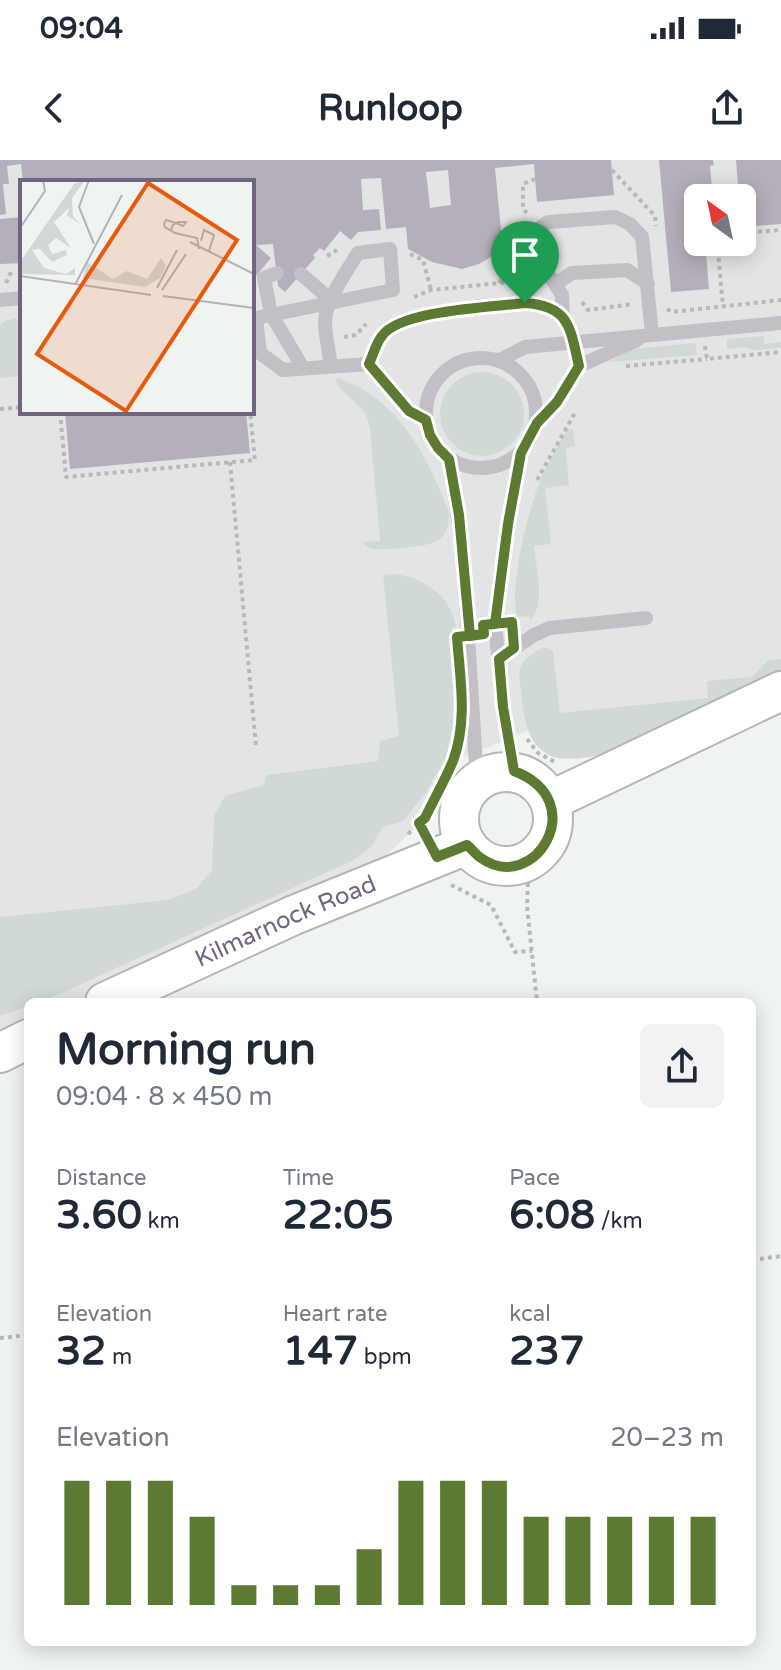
<!DOCTYPE html>
<html lang="en">
<head>
<meta charset="utf-8">
<style>
  body { margin:0; font-family:"Varela Round",sans-serif; background:#f2f2f3; color:#1f2937; height:100vh; display:flex; flex-direction:column; font-size:30px; white-space:nowrap }
  * { box-sizing:border-box; margin:0 }
  p { font-size:26px; color:#747a83 }
  .icon { flex:none; width:44px; height:44px; fill:none; stroke:currentColor; stroke-width:2; stroke-linecap:round; stroke-linejoin:round }
  .map { position:relative; flex:1; overflow:hidden }
  .details { position:absolute; left:24px; top:838px; width:732px; height:648px; display:flex; flex-direction:column; background:#fff; border-radius:12px; box-shadow:0 4px 20px #0003 }
  .details>* { flex:none }
  .needle { width:52px; rotate:327deg }
  .fabs { position:absolute; left:684px; top:24px; display:grid; gap:16px }
  .fabs a { display:grid; place-items:center; width:72px; height:72px; border-radius:12px; background:#fff; box-shadow:0 4px 20px #0003; font-size:40px }
  .pin { position:absolute; display:grid; place-items:center; width:68px; height:68px; color:#fff; margin:-82px -34px; border-radius:50% 50% 50% 0; rotate:-45deg; box-shadow:0 0 8px #0007 }
  .pin .icon { rotate:45deg }
  .round { display:grid; place-items:center; flex:none; width:84px; height:84px; border-radius:12px; background:#f2f2f3 }
  .head { display:flex; align-items:center; justify-content:space-between; height:136px; padding:0 32px }
  h1 { font-size:44px; font-weight:700; line-height:60px }
  .figures { display:grid; grid-template-columns:repeat(3,1fr); gap:12px; height:136px; padding:8px 32px }
  .figures div { display:grid; align-content:center }
  .figures b { font-size:40px; font-weight:700 }
  .figures small { font-size:22px; font-weight:400 }
  .figures p { font-size:22px }
  .chart { height:224px; padding:16px 32px }
  .chart p { display:flex; justify-content:space-between }
  .chart svg { width:100%; height:144px; margin-top:8px; stroke:#5c7a31; stroke-width:6 }
  .status { display:flex; justify-content:space-between; align-items:center; height:56px; padding:0 40px; background:#fff; direction:ltr }
  .status svg { height:22px; fill:currentColor }
  header { display:flex; justify-content:space-between; align-items:center; height:104px; padding:0 32px; background:#fff; font-size:36px; font-weight:700 }
  .map>svg:first-child { display:block }
</style>
</head>
<body>
<div class="status"><b>09:04</b><svg viewBox="0 0 49 12"><path d="M0 12V9h3v3zM5 12V6h3v6zM10 12V3h3v9zM15 12V0h3v12zM26 1h20v11H26zM47 4h2v5h-2z"/></svg></div>
<header><svg class="icon" aria-label="back" viewBox="0 0 24 24"><path d="M15 5l-7 7 7 7"/></svg>Runloop<svg class="icon" aria-label="share" viewBox="0 0 24 24"><path d="M12 15V3M7 8l5-5 5 5M5 13v7h14v-7"/></svg></header>
<div class="map">
<svg width="781" height="1510" viewBox="0 0 781 1510">
  <rect width="100%" height="100%" fill="#f0f4f1"/>
  <path fill="#e3e5e4" fill-rule="evenodd" d="M0,0H781V512L601,595L575,599L552,596L537,586L528,571L458,599L432,651L384,698L74,842H28V864L0,877ZM22,22H252V252H22ZM698,38H742V82H698Z"/>
  <g fill="#d0d9d6">
    <polygon points="16,158 21,163 22,216 0,218 0,165 5,161"/>
    <polygon points="764,176 764,184 781,182 781,188 753,190 744,187 727,189 727,179"/>
    <polygon points="695,183 697,195 609,202 633,189"/>
    <circle cx="482" cy="254" r="42"/>
    <path d="M336,218C396,235 429,297 449,353C449,364 447,374 437,381C428,387 384,390 373,389C367,388 366,386 362,382L380,381L370,268L365,252L337,225Z"/>
    <path d="M568,269H573L575,286L566,288L569,325L545,328L551,384L534,386C536,409 546,442 531,460L529,456L518,457C507,433 529,349 539,324C546,304 558,286 568,269Z"/>
    <path d="M396,414C425,418 451,436 456,467L452,468L457,544L446,598L426,632L403,661L383,667L371,687L354,700L55,836L39,842H28V846L0,856V757L168,740L197,728L212,710L214,656L225,636L264,625L266,615L378,601L380,581L399,576L383,415Z"/>
    <path d="M544,487L553,491L560,553L708,538L707,521L752,517L768,500L781,499V512L601,595C585,597 567,602 551,596C526,585 524,556 521,532C520,524 518,514 521,507C525,497 535,492 544,487Z"/>
  </g>
  <g fill="#b4afba" fill-rule="evenodd">
    <path d="M0,0H611L614,35L537,42L534,4L495,8L503,90L479,104L462,109L432,102L408,89L406,67L386,69L381,18L361,19L363,50L379,49L381,70L358,72L351,80L340,71L324,91L320,88L313,95L315,98L285,132L278,126L273,84L256,85L271,98L252,121V22H23L21,4L7,6L9,24H3L6,54L0,55ZM448,10L451,45L430,48L426,12Z"/>
    <polygon points="659,0 713,0 714,5 710,6 712,29 724,28 725,38 698,38 698,82 705,82 709,129 671,132"/>
    <polygon points="736,0 781,0 781,64 742,67 742,38 739,38"/>
    <polygon points="22,57 22,103 0,104 0,59"/>
    <polygon points="65,252 246,252 250,293 70,309"/>
  </g>
  <g fill="none" stroke-linecap="round" stroke-linejoin="round">
    <defs>
      <g id="secondary">
        <circle cx="506" cy="659" r="47"/>
        <polyline points="550,641 781,531"/>
        <path id="s1" d="M105,842L294,755L467,685"/>
        <polyline points="0,893 28,879"/>
      </g>
    </defs>
    <use href="#secondary" stroke="#b8b4bc" stroke-width="42"/>
    <g stroke="#b9b7bc" stroke-width="4" stroke-dasharray="4 4" stroke-linecap="butt">
      <polyline points="612,10 655,56 656,66"/>
      <polyline points="527,53 523,49 523,24 535,19"/>
      <polyline points="742,73 781,70"/>
      <polyline points="717,82 723,146"/>
      <polyline points="410,94 423,100 431,130"/>
      <polyline points="327,96 337,90"/>
      <polyline points="6,123 11,112"/>
      <polyline points="499,123 518,95"/>
      <polyline points="414,137 431,130 530,120"/>
      <polyline points="582,142 588,150 633,144"/>
      <polyline points="667,149 672,152 781,140"/>
      <polyline points="344,177 356,175 366,164"/>
      <polyline points="705,186 707,199 781,192"/>
      <polyline points="626,206 707,199"/>
      <polyline points="0,249 22,247"/>
      <polyline points="60,252 66,317 255,300 250,252"/>
      <polyline points="230,302 256,587"/>
      <polyline points="537,320 576,251"/>
      <polyline points="527,579 538,593 557,603"/>
      <polyline points="408,674 425,658 455,593"/>
      <polyline points="529,699 527,746 537,842"/>
      <polyline points="451,725 491,745 515,792 532,791"/>
      <polyline points="752,1100 781,1096"/>
      <polyline points="0,1178 28,1175"/>
    </g>
    <g stroke="#c3bfc6" stroke-width="14">
      <polyline points="277,113 264,118 271,154 303,208"/>
      <polyline points="301,114 332,141"/>
      <polyline points="555,124 572,113 627,110 648,124"/>
      <polyline points="0,140 22,138"/>
      <polyline points="563,157 562,135 541,102 532,80 538,69 548,62 615,57 630,64 642,77 652,174"/>
      <circle cx="481" cy="253" r="55"/>
      <polyline points="500,200 525,187 781,163"/>
      <path d="M369,204C376,189 380,171 396,164C418,153 521,138 544,145C549,146 555,152 559,155C573,166 575,190 579,206"/>
      <polyline points="369,204 409,251 426,260"/>
      <path d="M331,206C329,191 325,176 325,161C325,142 348,109 358,93L390,89L393,130L256,158L260,193L283,210L369,204"/>
      <polyline points="537,263 557,242 579,206 637,180"/>
      <polyline points="449,299 463,394 477,622"/>
      <polyline points="499,499 534,475 550,468 646,458"/>
      <polyline points="514,611 503,547 495,464 508,364 521,293"/>
    </g>
    <use href="#secondary" stroke="#fff" stroke-width="38"/>
  </g>
  <g fill="none" stroke-linecap="round" stroke-linejoin="round">
    <defs>
      <path id="route" d="M525,143C570,146 570,168 579,206L557,242L537,263L521,293L508,364L495,464L483,465L484,474L457,477C460,518 468,561 453,601C445,620 434,639 425,658L419,663L437,697L467,685C472,689 476,695 481,698C534,736 593,641 514,611L503,547L499,499L514,488L512,462L483,465L484,474L470,476L459,355L449,299L438,288L430,275L426,260L409,251L369,204C373,195 376,183 382,176C400,150 493,147 525,143"/>
    </defs>
    <use href="#route" stroke="#fff" stroke-width="16"/>
    <use href="#route" stroke="#5c7a31" stroke-width="10"/>
  </g>
  <g text-anchor="middle" stroke-width="8" stroke-linejoin="round" paint-order="stroke">
    <g font-size="24" fill="#726480" stroke="#fff">
      <text dy="8" stroke="none"><textPath href="#s1" startOffset="198">Kilmarnock Road</textPath></text>
    </g>
  </g>
  <g transform="translate(20 20)">
    <rect width="234" height="234" fill="#f0f4f1"/>
    <path d="M65,0L52,18L53,37L61,44L47,36L49,28L34,42L51,68L36,58L28,65L32,74L46,70L47,75L32,82L20,69L12,70L24,88L46,94L55,88V95L0,94V82L54,4ZM141,78L146,86L140,98L125,107L63,98L67,82L93,99L107,91L127,99Z" fill="#d0d9d6"/>
    <path fill="none" stroke="#b6b1bd" stroke-width="2" d="M69,0L59,27L74,64M0,48L25,11L23,0M151,50L153,45L156,43L158,42H166L163,46L156,43L146,40L144,44L145,47L155,53L177,58L179,69M181,61L184,50L194,55L189,71M170,62L234,94M0,96L131,115M56,103L102,15M137,108L157,70M142,110L166,74M143,116L234,128"/>
    <path fill="#e8590c" fill-opacity="0.15" stroke="#e8590c" stroke-width="4" d="M128,3L217,60L106,231L17,174Z"/>
    <rect width="234" height="234" fill="none" stroke="#726480" stroke-width="4"/>
  </g>
</svg>
<div class="fabs">
<a><svg class="needle" viewBox="-14 -14 28 28"><path d="M0-13l5 13h-10z" fill="#e53935"/><path d="M0 13l5-13h-10z" fill="#747a83"/></svg></a>
</div>
<div class="pin" style="left:525px;top:143px;background:#1e9e55"><svg class="icon" aria-label="arrive" viewBox="0 0 24 24"><path d="M6 21V4h12l-3 4 3 4H6"/></svg></div>
<section class="details">
<div class="head"><div><h1>Morning run</h1><p>09:04 · 8 × 450 m</p></div><a class="round"><svg class="icon" aria-label="share" viewBox="0 0 24 24"><path d="M12 15V3M7 8l5-5 5 5M5 13v7h14v-7"/></svg></a></div>
<div class="figures">
<div><p>Distance</p><b>3.60<small> km</small></b></div>
<div><p>Time</p><b>22:05</b></div>
<div><p>Pace</p><b>6:08<small> /km</small></b></div>
</div>
<div class="figures">
<div><p>Elevation</p><b>32<small> m</small></b></div>
<div><p>Heart rate</p><b>147<small> bpm</small></b></div>
<div><p>kcal</p><b>237</b></div>
</div>
<div class="chart"><p><span>Elevation</span>20–23 m</p>
<svg viewBox="0 0 160 44" preserveAspectRatio="none"><path d="M5 44V6M15 44V6M25 44V6M35 44V17M45 44V38M55 44V38M65 44V38M75 44V27M85 44V6M95 44V6M105 44V6M115 44V17M125 44V17M135 44V17M145 44V17M155 44V17"/></svg>
</div>
</section>
</div>
</body>
</html>
